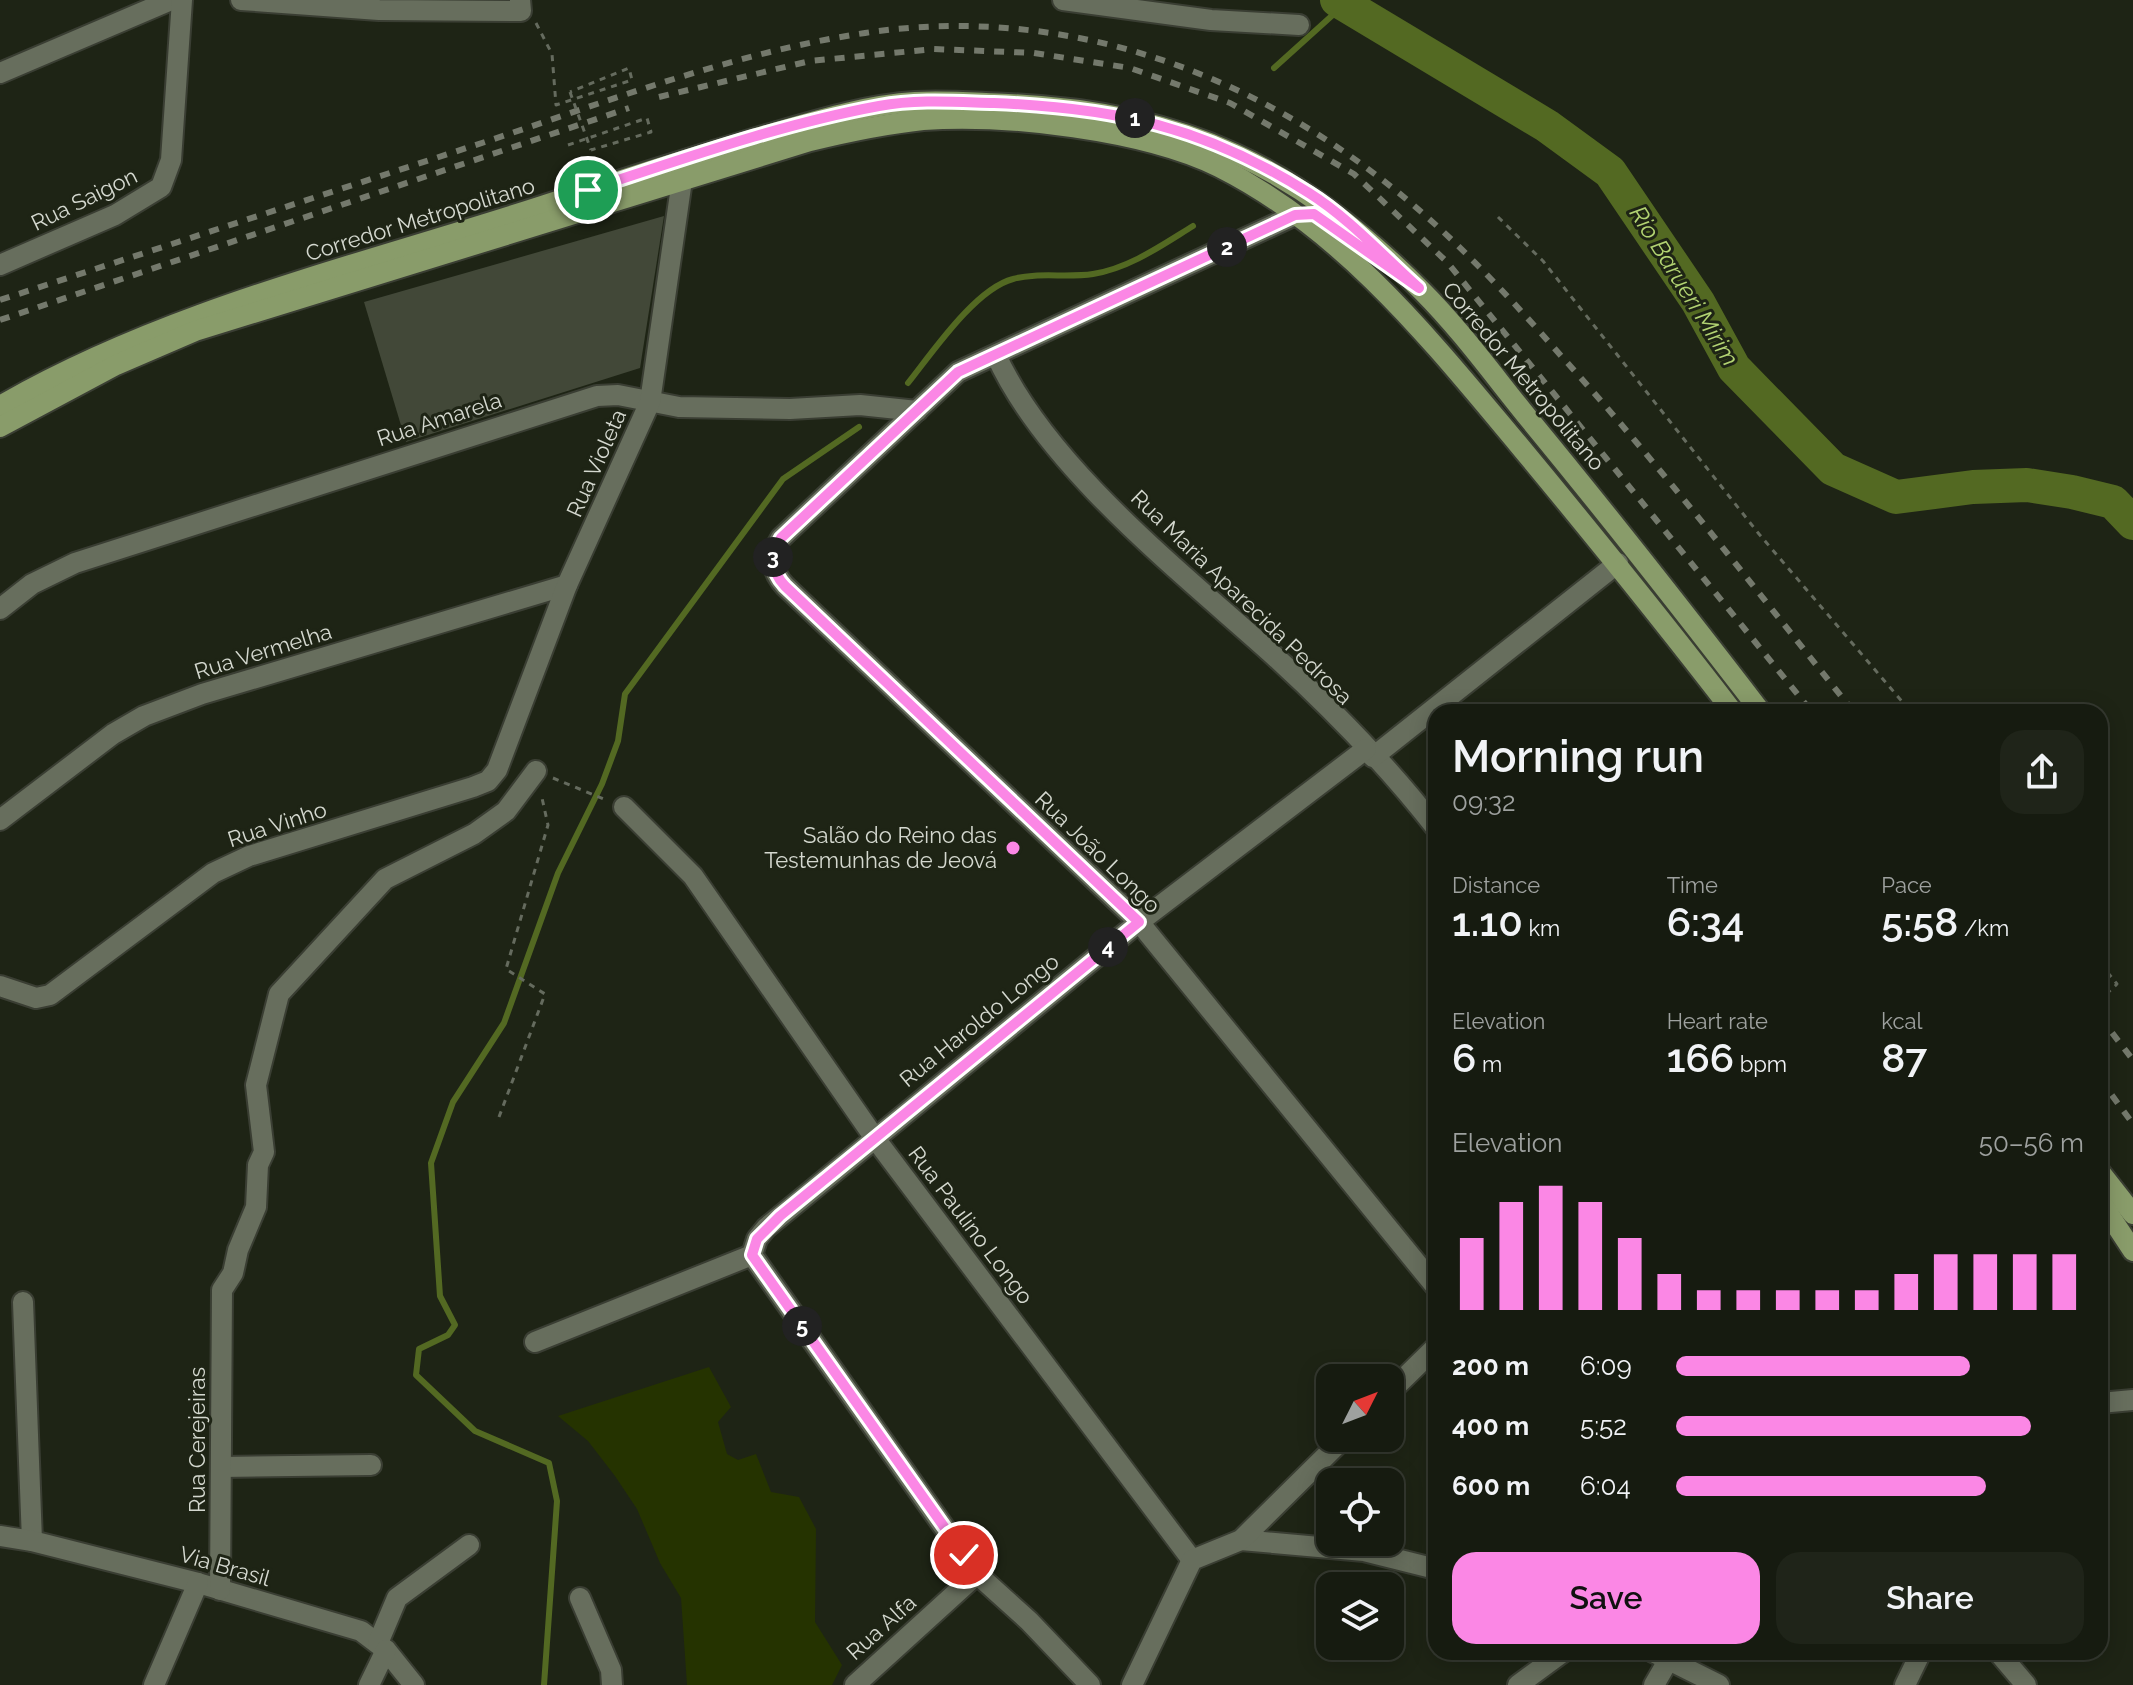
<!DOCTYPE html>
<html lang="en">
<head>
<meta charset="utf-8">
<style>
  body { margin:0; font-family:Raleway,sans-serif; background:#1f2419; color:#f1f3f6; height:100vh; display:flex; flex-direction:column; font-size:30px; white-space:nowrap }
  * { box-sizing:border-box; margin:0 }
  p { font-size:26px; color:#9ea19f }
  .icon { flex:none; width:44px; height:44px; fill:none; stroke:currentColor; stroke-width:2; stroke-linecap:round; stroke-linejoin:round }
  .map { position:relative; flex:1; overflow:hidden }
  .sheet { position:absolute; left:1428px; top:704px; width:680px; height:956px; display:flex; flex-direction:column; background:#161b10; border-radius:24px; box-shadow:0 4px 20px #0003,0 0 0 2px #353930 }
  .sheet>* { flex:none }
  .needle { width:52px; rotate:48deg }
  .fabs { position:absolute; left:1316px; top:1364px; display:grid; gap:16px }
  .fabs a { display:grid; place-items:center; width:88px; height:88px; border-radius:16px; background:#161b10; box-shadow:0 4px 20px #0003,0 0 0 2px #353930; font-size:40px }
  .pin { position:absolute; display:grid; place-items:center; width:68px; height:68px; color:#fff; margin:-34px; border:4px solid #fff; border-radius:50%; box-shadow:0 2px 8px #0007 }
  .km { position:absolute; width:40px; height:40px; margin:-20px; border-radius:50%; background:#222; color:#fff; font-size:22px; line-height:40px; text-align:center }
  .round { display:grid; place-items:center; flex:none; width:84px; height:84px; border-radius:24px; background:#1f2419 }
  .overview { display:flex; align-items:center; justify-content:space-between; height:136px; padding:0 24px }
  h1 { font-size:44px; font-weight:600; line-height:60px }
  .metrics { display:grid; grid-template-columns:repeat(3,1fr); gap:12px; height:136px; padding:8px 24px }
  .metrics div { display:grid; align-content:center }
  .metrics b { font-size:40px; font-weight:600 }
  .metrics small { font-size:22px; font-weight:400 }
  .metrics p { font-size:22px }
  .chart { height:224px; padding:16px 24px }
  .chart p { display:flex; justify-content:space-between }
  .chart svg { width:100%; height:144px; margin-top:8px; stroke:#fb87e5; stroke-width:6 }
  .action { display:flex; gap:16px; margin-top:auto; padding:16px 24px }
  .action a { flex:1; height:92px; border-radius:24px; background:#fb87e5; color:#111; font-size:32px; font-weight:600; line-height:92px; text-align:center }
  .action a+a { background:#1f2419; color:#f1f3f6 }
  ul { padding:0 24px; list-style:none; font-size:26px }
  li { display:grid; grid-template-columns:128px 96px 1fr; align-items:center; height:60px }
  li i { height:20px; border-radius:10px; background:#fb87e5 }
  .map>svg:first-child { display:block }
</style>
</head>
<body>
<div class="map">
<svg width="2133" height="1685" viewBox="0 0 2133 1685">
  <rect width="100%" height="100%" fill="#1e2415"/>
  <polygon fill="#253300" points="709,1367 731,1407 718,1422 727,1454 738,1460 756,1454 771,1492 799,1497 816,1529 815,1622 842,1665 832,1685 687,1685 681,1598 660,1563 637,1509 615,1476 588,1441 558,1416"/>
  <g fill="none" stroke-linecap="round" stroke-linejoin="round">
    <g stroke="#536922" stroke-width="6">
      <polyline points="1274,68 1346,3"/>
      <path d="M908,383C932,353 975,289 1013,279C1037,272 1067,278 1093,274C1130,268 1162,245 1193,226"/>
      <polyline points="544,1685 557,1501 549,1463 475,1431 416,1375 419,1349 448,1335 455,1325 440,1296 431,1163 453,1102 504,1023 558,873 602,784 618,741 625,694 783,479 859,427"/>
    </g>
    <polyline stroke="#536922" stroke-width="34" points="1337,0 1547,126 1610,172 1698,302 1734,368 1833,469 1896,497 1973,487 2027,485 2072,492 2113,502 2133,523"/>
  </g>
  <polygon fill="#424838" points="664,216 640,368 406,442 364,302"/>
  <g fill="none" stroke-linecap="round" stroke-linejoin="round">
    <defs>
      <g id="minor">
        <polyline points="241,0 379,10 521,11 520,0"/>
        <polyline points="1063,0 1211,20 1299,25"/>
        <polyline points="0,73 171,0"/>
        <path d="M1295,215L958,372L781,538C770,556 771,571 785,586L1139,922L1436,1287"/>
        <polyline points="0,265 115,215 161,187 171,160 182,0"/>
        <path d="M996,355C1046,466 1180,571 1270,652C1328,705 1388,766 1436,828"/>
        <polyline points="0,609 32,584 75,563 597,396 618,395 679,407 790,409 860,405 917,411"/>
        <polyline points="1373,757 1618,563"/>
        <polyline points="624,807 693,876 874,1137 1192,1560"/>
        <polyline points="0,820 113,734 144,716 202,694 567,585"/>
        <polyline points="0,986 36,998 50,995 213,873 249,856 473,787 488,781 497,770 567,585 650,402 682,180"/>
        <polyline points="752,1255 757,1239 766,1228 1139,922 1366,749"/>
        <polyline points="752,1255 977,1574 1029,1621 1090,1685"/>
        <polyline points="23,1302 32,1541"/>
        <polyline points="535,1342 752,1255"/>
        <polyline points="1390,1392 1436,1347"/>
        <polyline points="2100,1403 2133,1400"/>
        <polyline points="221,1467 371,1465"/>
        <polyline points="0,1536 32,1541 198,1583 361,1631 386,1650 414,1685"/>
        <polyline points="1241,1540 1364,1551 1436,1569"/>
        <polyline points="220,1590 222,1290 233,1273 238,1250 256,1207 258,1165 264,1152 256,1085 279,994 385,879 474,834 506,811 536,771"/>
        <polyline points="580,1598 611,1670 612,1685"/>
        <polyline points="378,1643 397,1598 469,1545"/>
        <polyline points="1653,1652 1719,1685"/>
        <polyline points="1998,1652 2026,1685"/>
        <polyline points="154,1685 198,1583"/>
        <polyline points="369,1685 386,1650"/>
        <polyline points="855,1685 977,1574"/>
        <polyline points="1132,1685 1192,1560 1241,1540 1344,1438"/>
        <polyline points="1518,1685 1563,1652"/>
        <polyline points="1654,1685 1673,1652"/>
        <polyline points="1905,1685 1921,1652"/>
      </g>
      <g id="major">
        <path d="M0,406C168,309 361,265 545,205C617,181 690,158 763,136C812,122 864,105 915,102C946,100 977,103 1008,104C1182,111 1300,167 1422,291C1461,330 1494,376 1529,419C1608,515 1685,613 1761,712"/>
        <path d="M0,427L116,365L195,331L810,141C847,132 885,124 923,120C1006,114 1144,130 1219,167C1344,230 1430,339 1518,444C1591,532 1663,621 1733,712"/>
        <polyline points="2100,1172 2133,1214"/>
        <polyline points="2100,1201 2133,1251"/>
      </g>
    </defs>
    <use href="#minor" stroke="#3a3e33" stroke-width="24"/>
    <use href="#major" stroke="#3a3e33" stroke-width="24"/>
    <g stroke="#656b5e" stroke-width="3" stroke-dasharray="6 6" stroke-linecap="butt">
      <polyline points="536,23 552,54 556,105 632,80 629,68 570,92"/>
      <polyline points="568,145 647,118 651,132 591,150"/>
      <polyline points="1498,217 1543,261 1759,534 1911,712"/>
      <polyline points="553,778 606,800"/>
      <polyline points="2100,963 2117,984 2100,1000"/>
      <polyline points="499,1117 545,994 506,969 548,825 542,798"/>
    </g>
    <use href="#minor" stroke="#676e5d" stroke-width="20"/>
    <use href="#major" stroke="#899c6a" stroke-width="20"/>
    <g stroke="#74796c" stroke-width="6" stroke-dasharray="10 10" stroke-linecap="butt">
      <polyline points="659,97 810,61 934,49 1034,53 1130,68 1230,103 1354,174 1447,262 1812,712"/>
      <path d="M0,300C163,247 325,194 488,141C611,100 737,52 865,33C1049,5 1230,63 1376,175C1445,227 1506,293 1563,358C1665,471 1758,593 1854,712"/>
      <polyline points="0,320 629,108"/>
      <polyline points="2100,1017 2133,1060"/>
      <polyline points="2100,1079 2133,1124"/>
    </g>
    <polyline stroke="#656b5e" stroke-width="3" stroke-dasharray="6 6" stroke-linecap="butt" points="570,92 591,150"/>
  </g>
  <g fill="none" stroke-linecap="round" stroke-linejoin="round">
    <defs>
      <path id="route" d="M588,190C683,159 781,124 879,106C917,99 956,102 994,103C1116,108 1205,127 1309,193C1349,218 1384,257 1419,288L1314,214L1295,215L958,372L781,538C770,556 771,571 785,586L1139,922L780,1216L757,1239L752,1255L964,1555"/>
    </defs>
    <use href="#route" stroke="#fff" stroke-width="16"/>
    <use href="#route" stroke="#fb87e5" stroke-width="10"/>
  </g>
  <circle fill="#fb87e5" stroke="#1e2415" stroke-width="3" cx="1013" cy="848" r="8"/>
  <g text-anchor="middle" stroke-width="6" stroke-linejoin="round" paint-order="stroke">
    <g font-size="22" fill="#d4d8cf" stroke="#1e2415">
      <text transform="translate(84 199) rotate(-26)" y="8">Rua Saigon</text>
      <text transform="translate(420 219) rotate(-17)" y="8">Corredor Metropolitano</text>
      <text transform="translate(1524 376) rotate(50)" y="8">Corredor Metropolitano</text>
      <text transform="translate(439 419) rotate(-18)" y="8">Rua Amarela</text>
      <text transform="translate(596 463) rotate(-66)" y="8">Rua Violeta</text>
      <text transform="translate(1242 597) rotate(44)" y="8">Rua Maria Aparecida Pedrosa</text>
      <text transform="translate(263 651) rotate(-17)" y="8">Rua Vermelha</text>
      <text transform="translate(277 824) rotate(-18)" y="8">Rua Vinho</text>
      <text transform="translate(1098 852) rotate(44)" y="8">Rua João Longo</text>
      <text transform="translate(979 1020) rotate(-39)" y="8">Rua Haroldo Longo</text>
      <text transform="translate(971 1225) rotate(53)" y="8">Rua Paulino Longo</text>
      <text transform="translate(197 1440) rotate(-90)" y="8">Rua Cerejeiras</text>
      <text transform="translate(225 1566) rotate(16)" y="8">Via Brasil</text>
      <text transform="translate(881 1627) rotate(-42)" y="8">Rua Alfa</text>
    </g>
    <g font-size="22" fill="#d4d8cf" stroke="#1e2415" text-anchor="end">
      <text x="997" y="843">Salão do Reino das<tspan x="997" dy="25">Testemunhas de Jeová</tspan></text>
    </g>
    <g font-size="24" font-style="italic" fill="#b2d372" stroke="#1e2415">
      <text transform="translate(1684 286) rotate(58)" y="8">Rio Barueri Mirim</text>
    </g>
  </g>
</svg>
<div class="fabs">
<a><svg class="needle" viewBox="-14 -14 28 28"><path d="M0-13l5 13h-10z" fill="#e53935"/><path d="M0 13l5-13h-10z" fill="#9ea19f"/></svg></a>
<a><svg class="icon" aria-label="locate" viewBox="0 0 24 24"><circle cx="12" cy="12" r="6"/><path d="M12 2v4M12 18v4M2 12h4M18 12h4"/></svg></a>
<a><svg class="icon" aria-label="layers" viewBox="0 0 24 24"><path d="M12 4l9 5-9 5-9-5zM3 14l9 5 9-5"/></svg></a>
</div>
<div class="pin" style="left:588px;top:190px;background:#1e9e55"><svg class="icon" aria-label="arrive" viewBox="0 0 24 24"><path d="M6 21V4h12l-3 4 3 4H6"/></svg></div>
<div class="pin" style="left:964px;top:1555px;background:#d93025"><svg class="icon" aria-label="check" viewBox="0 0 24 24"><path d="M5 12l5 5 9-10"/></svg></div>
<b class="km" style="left:1135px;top:118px">1</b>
<b class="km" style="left:1227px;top:247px">2</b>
<b class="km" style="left:773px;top:557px">3</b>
<b class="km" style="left:1108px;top:947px">4</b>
<b class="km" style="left:802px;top:1326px">5</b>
<section class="sheet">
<div class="overview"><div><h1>Morning run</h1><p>09:32</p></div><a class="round"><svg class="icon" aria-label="share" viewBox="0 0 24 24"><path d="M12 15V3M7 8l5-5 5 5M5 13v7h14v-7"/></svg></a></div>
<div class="metrics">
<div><p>Distance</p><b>1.10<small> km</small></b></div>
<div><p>Time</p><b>6:34</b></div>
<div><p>Pace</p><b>5:58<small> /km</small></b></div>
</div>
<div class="metrics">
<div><p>Elevation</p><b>6<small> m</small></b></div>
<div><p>Heart rate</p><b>166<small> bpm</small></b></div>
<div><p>kcal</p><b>87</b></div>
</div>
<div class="chart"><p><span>Elevation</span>50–56 m</p>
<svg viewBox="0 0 160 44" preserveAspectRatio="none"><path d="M5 44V22M15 44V11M25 44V6M35 44V11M45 44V22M55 44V33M65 44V38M75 44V38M85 44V38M95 44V38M105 44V38M115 44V33M125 44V27M135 44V27M145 44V27M155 44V27"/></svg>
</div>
<ul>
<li><b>200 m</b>6:09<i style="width:72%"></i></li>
<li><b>400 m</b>5:52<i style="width:87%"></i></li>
<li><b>600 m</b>6:04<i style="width:76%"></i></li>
</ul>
<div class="action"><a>Save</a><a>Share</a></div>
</section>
</div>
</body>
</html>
